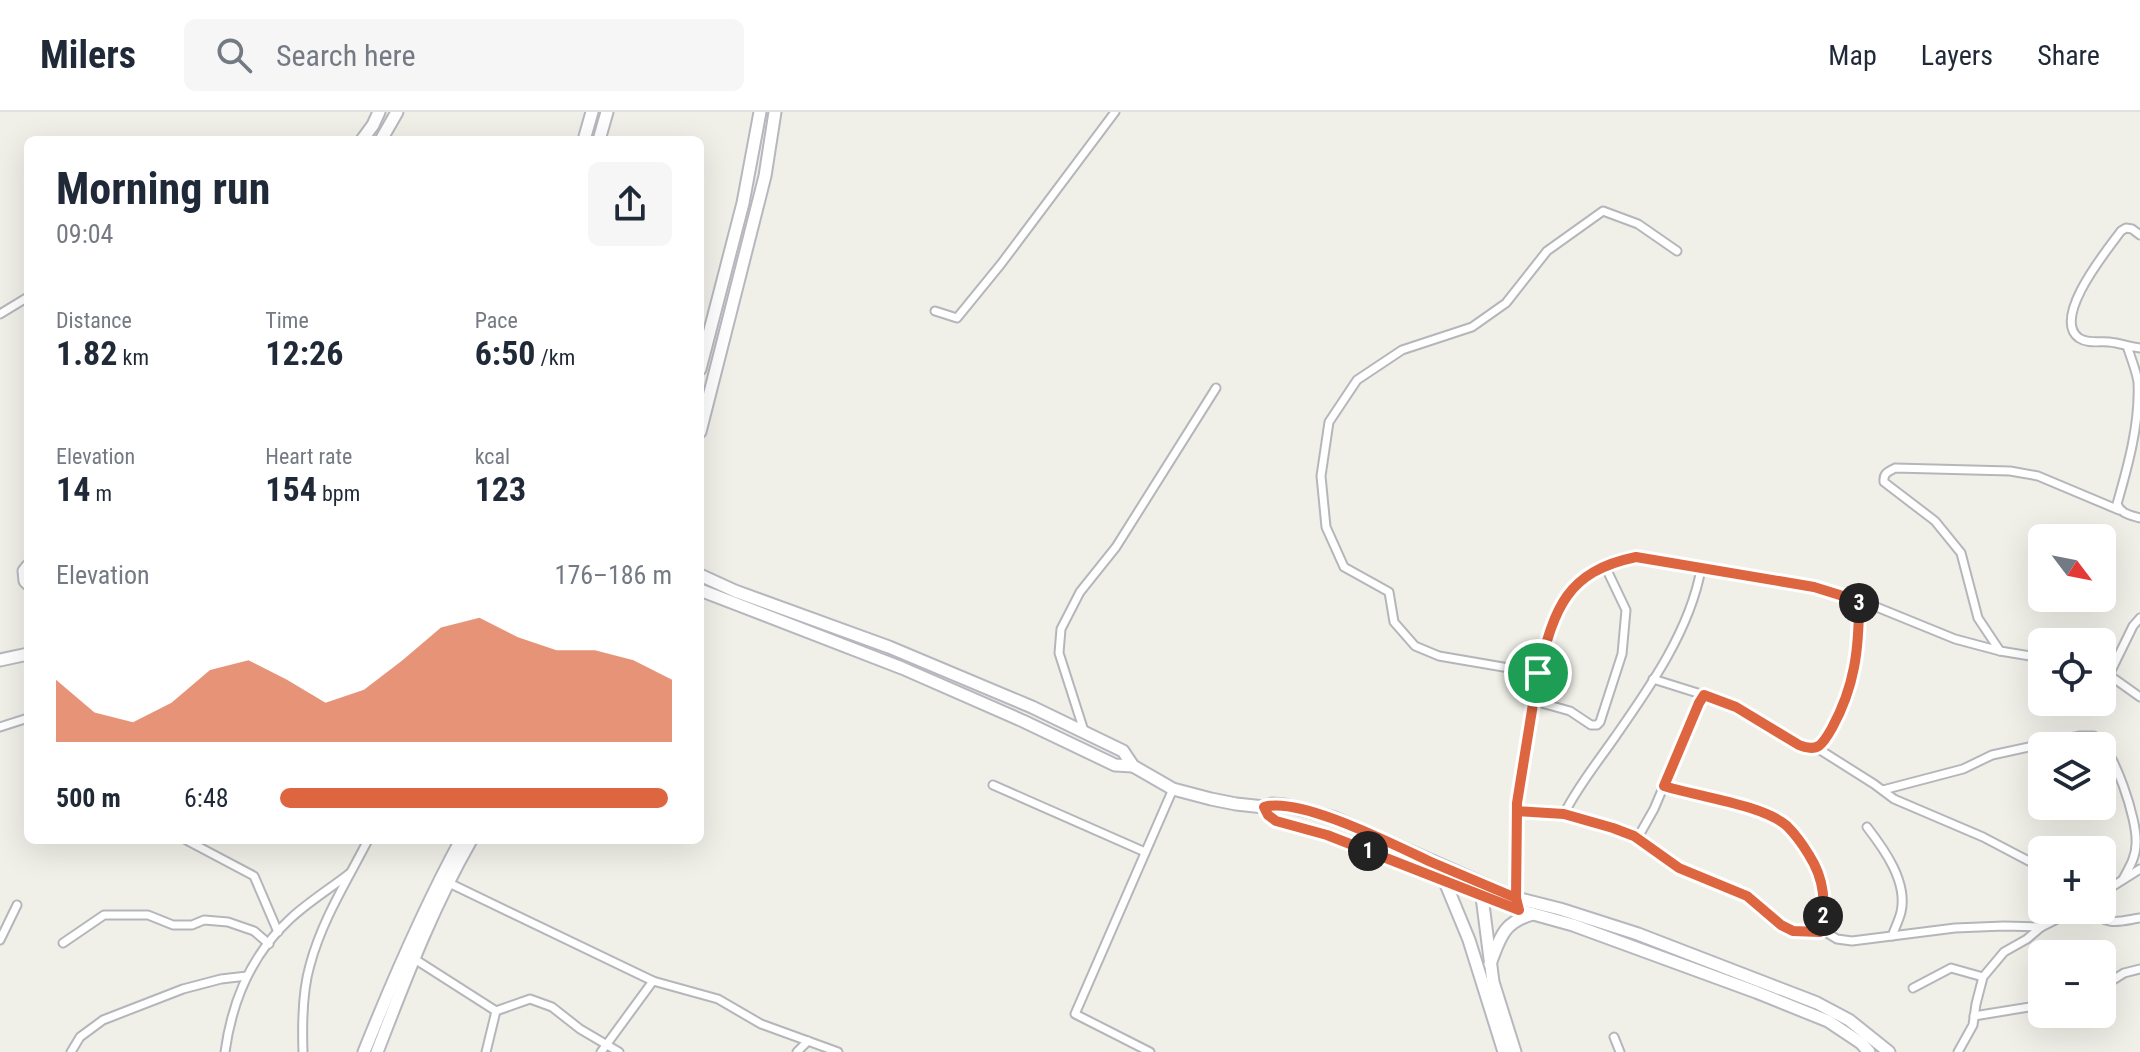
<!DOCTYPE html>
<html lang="en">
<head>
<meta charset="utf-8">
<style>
  body { margin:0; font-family:"Roboto Condensed",sans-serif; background:#f6f6f7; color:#1f2937; height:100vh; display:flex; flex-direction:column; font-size:30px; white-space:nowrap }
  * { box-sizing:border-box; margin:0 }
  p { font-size:26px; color:#747a83 }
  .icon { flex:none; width:44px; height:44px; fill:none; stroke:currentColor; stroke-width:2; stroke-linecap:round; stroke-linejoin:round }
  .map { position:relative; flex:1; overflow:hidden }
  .details { position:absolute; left:24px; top:24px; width:680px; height:708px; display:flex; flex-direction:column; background:#fff; border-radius:12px; box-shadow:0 8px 32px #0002 }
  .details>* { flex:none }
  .needle { width:52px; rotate:122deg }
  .buttons { position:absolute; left:2028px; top:412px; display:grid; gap:16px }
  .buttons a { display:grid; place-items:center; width:88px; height:88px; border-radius:12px; background:#fff; box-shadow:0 8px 32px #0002; font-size:40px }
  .pin { position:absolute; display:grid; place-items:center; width:68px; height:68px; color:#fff; margin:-34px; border:4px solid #fff; border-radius:50%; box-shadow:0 2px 8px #0007 }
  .km { position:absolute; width:40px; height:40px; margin:-20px; border-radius:50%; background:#222; color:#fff; font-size:22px; line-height:40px; text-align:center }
  .round { display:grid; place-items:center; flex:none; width:84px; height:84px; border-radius:12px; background:#f6f6f7 }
  .summary { display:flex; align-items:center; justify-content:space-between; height:136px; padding:0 32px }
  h1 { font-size:44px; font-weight:700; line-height:60px }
  .metrics { display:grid; grid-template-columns:repeat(3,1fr); gap:12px; height:136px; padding:8px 32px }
  .metrics div { display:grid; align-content:center }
  .metrics b { font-size:34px; font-weight:700 }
  .metrics small { font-size:22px; font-weight:400 }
  .metrics p { font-size:22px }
  .chart { height:224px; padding:16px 32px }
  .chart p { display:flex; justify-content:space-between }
  .chart svg { width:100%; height:144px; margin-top:8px; fill:#dd6640; opacity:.7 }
  ul { padding:0 32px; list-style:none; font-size:26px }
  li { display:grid; grid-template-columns:128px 96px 1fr; align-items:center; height:60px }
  li i { height:20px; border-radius:10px; background:#dd6640 }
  header { display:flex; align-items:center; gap:48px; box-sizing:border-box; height:112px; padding:0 40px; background:#fff; border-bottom:2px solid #e0e1e3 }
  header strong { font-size:38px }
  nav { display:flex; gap:44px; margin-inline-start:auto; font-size:28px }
  .search { width:560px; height:72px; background:#f6f6f7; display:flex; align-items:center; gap:20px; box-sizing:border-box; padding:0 28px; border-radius:12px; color:#747a83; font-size:30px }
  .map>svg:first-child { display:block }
</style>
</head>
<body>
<header>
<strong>Milers</strong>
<div class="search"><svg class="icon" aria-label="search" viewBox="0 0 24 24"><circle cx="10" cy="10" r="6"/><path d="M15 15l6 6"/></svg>Search here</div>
<nav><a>Map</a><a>Layers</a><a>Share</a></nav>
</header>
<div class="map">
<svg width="2140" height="940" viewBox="0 0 2140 940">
  <rect width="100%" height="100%" fill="#f0efe8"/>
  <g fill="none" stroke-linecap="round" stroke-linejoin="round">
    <defs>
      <g id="street">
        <path d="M2140,123L2132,117L2126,116L2121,119C2107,138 2051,206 2079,226C2088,232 2099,229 2109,230C2120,231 2130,235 2140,236"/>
        <polyline points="935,199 957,206 1001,152 1115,0"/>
        <polyline points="0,202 28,185"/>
        <path d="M2127,234C2131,246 2136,258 2138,270C2140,311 2128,354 2117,392C2121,402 2130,403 2140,406"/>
        <path d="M2000,539L1978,506L1961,441L1935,409L1884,370C1883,361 1888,360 1895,356L2010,359L2038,364L2119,398"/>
        <polyline points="2102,558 2140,585"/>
        <polyline points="1538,561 1439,544 1415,534 1394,510 1389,480 1344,455 1326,415 1321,364 1329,310 1357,268 1402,238 1472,215 1506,191 1547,139 1603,99 1638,112 1677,139"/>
        <polyline points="2109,563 2133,514 2140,506"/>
        <path d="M1704,583L1736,595L1799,633C1818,641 1823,632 1832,616C1855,574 1859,537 1859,489"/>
        <polyline points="1534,589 1570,599 1591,613 1597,613 1600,610 1622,542 1626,498 1605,454"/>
        <polyline points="0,615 28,606"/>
        <polyline points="1084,619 1059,541 1061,517 1080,480 1116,435 1216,276"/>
        <polyline points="1817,636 1874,672 1894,687 1983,725 2042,756"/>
        <polyline points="993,673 1145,740"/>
        <path d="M1664,674C1695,684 1764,692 1786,714C1795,722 1802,733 1809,743C1825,768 1826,791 1820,820"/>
        <path d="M1883,678L1963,657L1992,643L2080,624H2094C2114,636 2138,709 2136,732C2136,745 2129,756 2123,767"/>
        <polyline points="1517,699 1564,702 1613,716 1634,724 1679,756 1747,784 1781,813 1793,819 1813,818 1827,821 1837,827 1852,829 1955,816 2004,814 2041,815 2027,827 2004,840 1983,865 1976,892 1973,913 1958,940"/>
        <path d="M1564,702C1578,674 1597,651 1615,625C1650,575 1690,518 1701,457"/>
        <path d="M1867,715C1884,737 1908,770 1901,800C1899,808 1895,816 1892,824"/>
        <polyline points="1637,727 1654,697 1699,591 1704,583 1653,567"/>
        <polyline points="186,728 254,764 278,820"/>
        <polyline points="447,770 653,869 718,887 761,912 838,940"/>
        <polyline points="2102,781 2140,757"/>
        <polyline points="1517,788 1517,691 1538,561 1549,520 1558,496 1573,475 1613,450 1636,445 1814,475 1874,494 1955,527 2000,539 2042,546"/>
        <path d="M2092,798C2107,815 2120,809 2140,806"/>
        <polyline points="2041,815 2075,798"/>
        <polyline points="0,828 17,793"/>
        <polyline points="63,831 104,803 148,803 173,813 192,813 204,808 228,810 254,819 269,832"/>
        <polyline points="413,846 496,899 530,887 552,895 580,917 619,940"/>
        <polyline points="2102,875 2124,861 2140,857"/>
        <polyline points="1913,876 1951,856 1983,865"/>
        <polyline points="1974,904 2042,893"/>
        <polyline points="1614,925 1620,940"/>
        <polyline points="71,940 80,925 103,908 183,877 221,867 247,864"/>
        <path d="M225,940C232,889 252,842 290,807C308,790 331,776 350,761"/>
        <path d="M303,940C302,912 302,880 310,853C322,808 347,769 368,728"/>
        <polyline points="486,940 496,899"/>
        <polyline points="601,940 653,869"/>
        <polyline points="797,940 808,929"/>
        <polyline points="1150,940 1075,902 1173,677"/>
      </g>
      <g id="secondary">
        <polyline points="362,28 373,13 379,0"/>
        <polyline points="381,28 397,0"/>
        <polyline points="584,28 592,0"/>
        <polyline points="599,28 607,0"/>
        <polyline points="700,257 743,91 760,0"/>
        <polyline points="700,320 765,64 775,0"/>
        <polyline points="28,454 24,459 25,469 28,472"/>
        <polyline points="700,463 735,479 889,535 1032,595 1123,639 1133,654 1173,677 1211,687 1236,692 1264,695 1272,692 1284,693 1335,706 1516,786 1560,797 1638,822 1817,891 1849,908 1889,940"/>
        <polyline points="700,478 902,556 1023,609 1115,653 1133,654"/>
        <polyline points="0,548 28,542"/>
        <polyline points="1264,695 1268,703 1276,709 1327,723 1519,798 1573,813 1756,880 1828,909 1861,931 1869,940"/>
        <polyline points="1443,765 1469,828 1504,940"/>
        <polyline points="1481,777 1493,870 1515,940"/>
        <path d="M1490,852C1500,826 1503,810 1533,802"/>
        <path d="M364,940C393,868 424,796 461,728"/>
        <path d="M377,940C405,868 432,796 471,728"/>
      </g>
    </defs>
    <use href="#street" stroke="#b5b6bb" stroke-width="11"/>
    <use href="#secondary" stroke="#b6b8be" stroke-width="15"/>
    <use href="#street" stroke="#fff" stroke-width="7"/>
    <use href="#secondary" stroke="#fff" stroke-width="11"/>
  </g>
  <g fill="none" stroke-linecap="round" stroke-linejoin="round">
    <defs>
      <path id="route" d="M1538,561L1517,691L1516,786C1488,774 1460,762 1431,750C1396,734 1300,684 1264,695L1268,703L1276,709L1327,723L1519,798L1516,786L1517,699L1564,702L1613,716L1634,724L1679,756L1747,784L1781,813L1793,819L1820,820C1826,791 1825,768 1809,743C1803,733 1795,722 1787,714C1764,693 1695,684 1664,674L1699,591L1704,583L1736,595L1799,633C1818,641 1823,632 1832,616C1855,574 1859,537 1859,489L1814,475L1636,445C1564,460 1555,498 1538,561"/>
    </defs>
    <use href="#route" stroke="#fff" stroke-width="16"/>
    <use href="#route" stroke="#dd6640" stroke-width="10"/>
  </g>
</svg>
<div class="buttons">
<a><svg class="needle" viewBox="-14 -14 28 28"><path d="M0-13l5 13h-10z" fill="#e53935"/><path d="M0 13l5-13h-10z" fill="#747a83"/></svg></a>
<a><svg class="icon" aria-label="locate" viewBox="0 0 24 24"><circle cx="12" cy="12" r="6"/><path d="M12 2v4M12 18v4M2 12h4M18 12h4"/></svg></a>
<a><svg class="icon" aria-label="layers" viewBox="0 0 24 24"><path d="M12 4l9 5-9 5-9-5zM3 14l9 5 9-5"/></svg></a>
<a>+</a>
<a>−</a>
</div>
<div class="pin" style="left:1538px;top:561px;background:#1e9e55"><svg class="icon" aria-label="arrive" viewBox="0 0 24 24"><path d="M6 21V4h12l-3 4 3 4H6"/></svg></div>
<b class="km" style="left:1368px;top:739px">1</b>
<b class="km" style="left:1823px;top:804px">2</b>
<b class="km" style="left:1859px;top:491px">3</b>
<section class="details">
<div class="summary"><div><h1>Morning run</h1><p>09:04</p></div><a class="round"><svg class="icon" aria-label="share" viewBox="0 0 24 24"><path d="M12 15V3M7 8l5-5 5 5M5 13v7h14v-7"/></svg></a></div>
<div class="metrics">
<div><p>Distance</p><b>1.82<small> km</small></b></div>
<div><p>Time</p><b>12:26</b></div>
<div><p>Pace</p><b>6:50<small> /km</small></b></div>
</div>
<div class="metrics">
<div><p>Elevation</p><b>14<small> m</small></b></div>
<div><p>Heart rate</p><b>154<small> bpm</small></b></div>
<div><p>kcal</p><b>123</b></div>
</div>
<div class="chart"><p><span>Elevation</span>176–186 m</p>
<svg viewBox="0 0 160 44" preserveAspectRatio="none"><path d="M0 44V25L10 35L20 38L30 32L40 22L50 19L60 25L70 32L80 28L90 19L100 9L110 6L120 12L130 16L140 16L150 19L160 25V44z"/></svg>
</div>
<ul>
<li><b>500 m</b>6:48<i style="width:99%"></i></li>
</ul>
</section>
</div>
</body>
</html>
